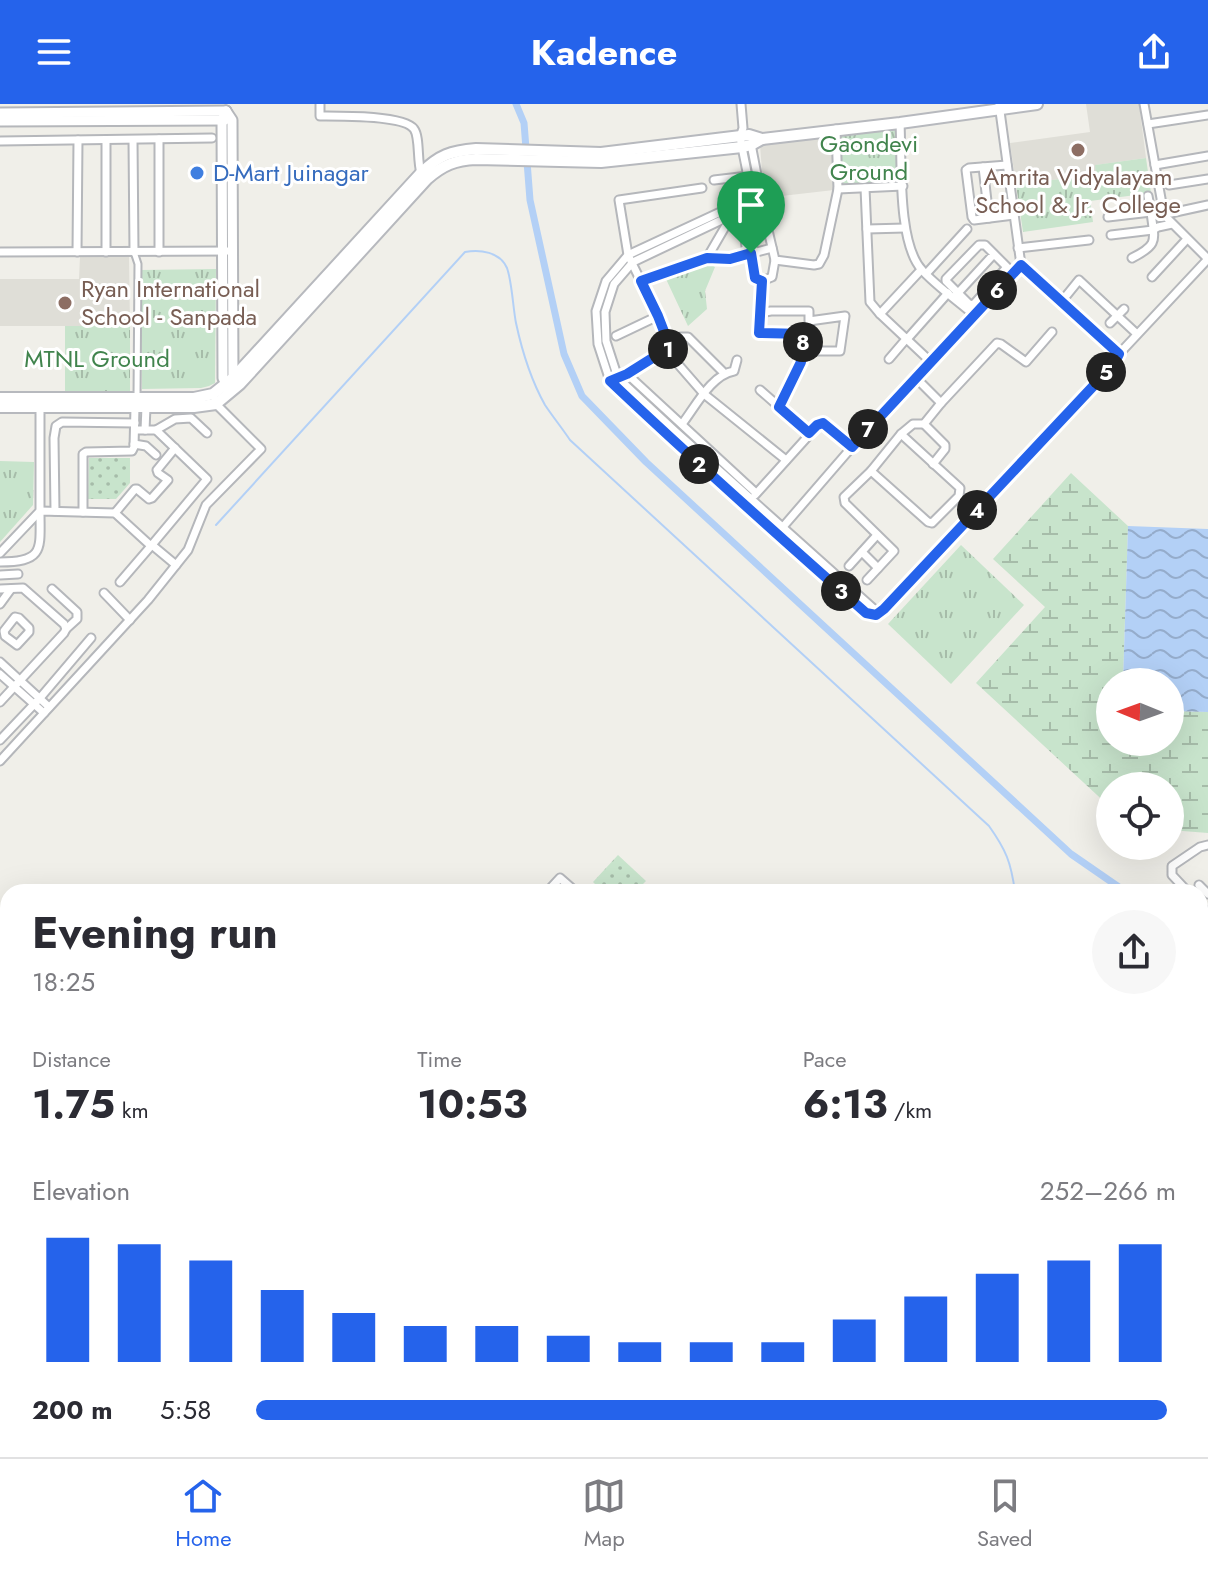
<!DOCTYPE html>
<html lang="en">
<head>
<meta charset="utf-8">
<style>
  body { margin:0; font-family:Jost,sans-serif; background:#f7f7f7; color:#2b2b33; height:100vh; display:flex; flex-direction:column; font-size:30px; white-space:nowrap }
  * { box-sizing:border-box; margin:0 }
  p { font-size:26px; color:#7c7c81 }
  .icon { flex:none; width:44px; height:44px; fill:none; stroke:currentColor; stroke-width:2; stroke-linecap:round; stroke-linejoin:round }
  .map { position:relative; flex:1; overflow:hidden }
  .drawer { position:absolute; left:0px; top:780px; width:1208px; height:574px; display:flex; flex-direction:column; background:#fff; border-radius:24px 24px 0 0; box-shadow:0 8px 32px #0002 }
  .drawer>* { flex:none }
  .needle { width:52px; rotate:271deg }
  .fabs { position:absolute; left:1096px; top:564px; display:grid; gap:16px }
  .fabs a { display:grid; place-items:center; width:88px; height:88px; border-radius:50%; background:#fff; box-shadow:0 8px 32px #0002; font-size:40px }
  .pin { position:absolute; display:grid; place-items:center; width:68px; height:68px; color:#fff; margin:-82px -34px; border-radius:50% 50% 50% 0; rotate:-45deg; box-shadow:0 0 8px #0007 }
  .pin .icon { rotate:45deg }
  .km { position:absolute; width:40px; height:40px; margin:-20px; border-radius:50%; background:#222; color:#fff; font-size:22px; line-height:40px; text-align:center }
  .round { display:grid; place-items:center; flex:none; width:84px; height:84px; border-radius:42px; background:#f7f7f7 }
  .head { display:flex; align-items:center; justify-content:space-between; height:136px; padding:0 32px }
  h1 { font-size:44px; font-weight:700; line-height:60px }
  .metrics { display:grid; grid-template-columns:repeat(3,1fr); gap:12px; height:136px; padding:8px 32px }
  .metrics div { display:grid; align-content:center }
  .metrics b { font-size:40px; font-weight:700 }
  .metrics small { font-size:22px; font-weight:400 }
  .metrics p { font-size:22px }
  .chart { height:224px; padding:16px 32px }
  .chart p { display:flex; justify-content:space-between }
  .chart svg { width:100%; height:144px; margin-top:8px; stroke:#2563eb; stroke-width:6 }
  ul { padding:0 32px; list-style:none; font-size:26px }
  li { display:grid; grid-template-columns:128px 96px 1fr; align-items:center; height:60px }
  li i { height:20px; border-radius:10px; background:#2563eb }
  header { display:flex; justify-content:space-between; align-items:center; height:104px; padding:0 32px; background:#2563eb; color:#fff; font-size:36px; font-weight:700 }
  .tabs { display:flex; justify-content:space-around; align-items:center; height:112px; border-top:2px solid #e1e1e2; background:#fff; font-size:22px; color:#7c7c81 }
  .tabs a { display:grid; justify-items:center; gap:4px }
  .tabs .selected { color:#2563eb }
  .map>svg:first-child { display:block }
</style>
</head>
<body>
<header><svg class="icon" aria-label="menu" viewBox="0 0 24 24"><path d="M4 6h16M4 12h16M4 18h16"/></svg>Kadence<svg class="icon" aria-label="share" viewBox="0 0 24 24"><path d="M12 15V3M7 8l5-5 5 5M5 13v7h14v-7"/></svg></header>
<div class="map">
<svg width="1208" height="1353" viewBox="0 0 1208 1353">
  <defs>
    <pattern id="grass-dots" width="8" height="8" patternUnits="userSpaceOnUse" patternTransform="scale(2)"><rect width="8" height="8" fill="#c8e4cc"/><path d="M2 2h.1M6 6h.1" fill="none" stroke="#a6bca9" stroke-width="1.8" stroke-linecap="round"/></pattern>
    <pattern id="wetland-marsh" width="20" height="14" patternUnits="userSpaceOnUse" patternTransform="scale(2)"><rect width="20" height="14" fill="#c8e4cc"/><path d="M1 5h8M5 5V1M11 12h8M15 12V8" fill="none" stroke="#a6bca9"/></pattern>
    <pattern id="park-tufts" width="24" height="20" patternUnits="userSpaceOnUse" patternTransform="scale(2)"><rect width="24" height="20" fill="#c8e4cc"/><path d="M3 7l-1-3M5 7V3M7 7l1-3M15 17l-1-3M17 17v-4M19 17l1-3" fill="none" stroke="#a6bca9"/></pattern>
    <pattern id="water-waves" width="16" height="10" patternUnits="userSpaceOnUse" patternTransform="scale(2)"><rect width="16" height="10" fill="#b3d0f6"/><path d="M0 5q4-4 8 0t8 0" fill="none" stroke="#95accb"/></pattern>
  </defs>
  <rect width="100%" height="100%" fill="#f0efe9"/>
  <polygon fill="#fbf8e3" points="109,1346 195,1346 203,1353 112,1353"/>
  <g fill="#dfded7">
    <polygon points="1086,0 1139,0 1146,54 1096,61 1096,70 1016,81 1010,39 1090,28"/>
    <polygon points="831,32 834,86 764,94 760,41"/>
    <polygon points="129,152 130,222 0,222 0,175 79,175 80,153"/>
  </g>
  <g fill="url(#grass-dots)">
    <polygon points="89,354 130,354 130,379 116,395 88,395"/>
    <polygon points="618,751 646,777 635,788 603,788 593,778"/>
  </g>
  <g fill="url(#wetland-marsh)">
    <polygon points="1071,369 1128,422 1123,578 1110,578 1110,638 1170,638 1170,607 1208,608 1208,729 1170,726 1170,682 1110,682 1110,703 976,579 1045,503 993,455"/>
    <polygon points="1200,906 1208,907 1208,1353 472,1353 479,1346 1200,1346"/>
  </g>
  <g fill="url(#park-tufts)">
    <polygon points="895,26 898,78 843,81 841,30"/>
    <polygon points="1146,54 1151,89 1090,97 1093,118 1023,128 1016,81 1096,70 1095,61"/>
    <polygon points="708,158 715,163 705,187 707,205 688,222 666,175"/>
    <polygon points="216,165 215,279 209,282 201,284 142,285 140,166"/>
    <rect x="65" y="222" width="65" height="66"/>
    <polygon points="0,357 34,358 33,401 0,438"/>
    <polygon points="961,441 1024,501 951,580 888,520"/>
  </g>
  <polygon fill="url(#water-waves)" points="1128,422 1208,425 1208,608 1170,607 1170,578 1123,578"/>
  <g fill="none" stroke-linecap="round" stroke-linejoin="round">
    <path stroke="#b3d0f6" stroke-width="2" d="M216,421L465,148C480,145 500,148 507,164C512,178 513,204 516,219C522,247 531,276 545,301C553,313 562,324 570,336L989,722C1006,746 1011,758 1015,788"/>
    <g stroke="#b3d0f6" stroke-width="7">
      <polyline points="516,0 524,19 530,96 564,250 582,292 646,358 1071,750 1126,788"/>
      <polyline points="1200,858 1208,866"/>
    </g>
    <defs>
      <polyline id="pedestrian" points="134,148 138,160 137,293"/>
      <g id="minor">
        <path d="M320,0V12C338,12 404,11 414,25C420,33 417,57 421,69"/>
        <polyline points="741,0 743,24 740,33 749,78 744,97 628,151 606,177 596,207 598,240 610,277 669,333 866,509 876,511"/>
        <polyline points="1144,0 1164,111 1208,155"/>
        <path d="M900,19C902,56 897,139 922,166C934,180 959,198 974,211"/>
        <polyline points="1148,20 1208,11"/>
        <polyline points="159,35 159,148"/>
        <polyline points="133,36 134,148"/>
        <polyline points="0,37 212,34"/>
        <polyline points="751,40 758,76 751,102 633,158 614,180 605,208 606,237 618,274 675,327 873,504 876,511"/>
        <polyline points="1007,61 969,64 966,66 972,113 974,116 1014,111"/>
        <polyline points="1155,61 1208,52"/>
        <polyline points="983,63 989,114"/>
        <polyline points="714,76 748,72"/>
        <polyline points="1169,81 1208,75"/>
        <polyline points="702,84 619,96 628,151 658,212 677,259 704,290 786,356"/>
        <polyline points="865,84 870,198 880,210 931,258"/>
        <polyline points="838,85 903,82"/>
        <polyline points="1148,92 1151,108"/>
        <polyline points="749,100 764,109 775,156 814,161 819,160 824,151 838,85 836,25"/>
        <polyline points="742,109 747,151"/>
        <polyline points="1171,109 1208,101"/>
        <path d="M1108,113L1151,108C1154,136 1160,140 1132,154"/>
        <polyline points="867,125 905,124"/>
        <polyline points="1111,131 1153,126 1158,123 1172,120"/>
        <polyline points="1018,144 1089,136"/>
        <polyline points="0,148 233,147"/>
        <polyline points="77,148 78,36"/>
        <polyline points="106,148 106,36"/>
        <polyline points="751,149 755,174 762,177"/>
        <polyline points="707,154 725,123 742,109"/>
        <polyline points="775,156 772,173 762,177 759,229 804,230 801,258 779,303"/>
        <polyline points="1021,161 1119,250"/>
        <polyline points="926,170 967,125"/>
        <polyline points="1152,173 1187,135"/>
        <polyline points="641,177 707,154 730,155 772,144"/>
        <polyline points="954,193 958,189 994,150 1007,163 974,200 970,201 946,177 946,175 979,141 985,141 994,150"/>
        <polyline points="1062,197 1079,176 1137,230"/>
        <polyline points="760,209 771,207 809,207 809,217 845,212 840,247 802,247"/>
        <polyline points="880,210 921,166"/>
        <polyline points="1110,219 1124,205"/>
        <polyline points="616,232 658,212"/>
        <polyline points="908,234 948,189"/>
        <polyline points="889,255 907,234"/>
        <polyline points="627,270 756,389"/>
        <polyline points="623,272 670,243 681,233 688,233 724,269"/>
        <polyline points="760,286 809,329"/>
        <polyline points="941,299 997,239 1001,240 1026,258 1052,228"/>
        <path d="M682,320C696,302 711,271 734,267L737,256"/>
        <polyline points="924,320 945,341 945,345 933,360"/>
        <polyline points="145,326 146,303"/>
        <polyline points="156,326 175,315 191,314 207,329"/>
        <polyline points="134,340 146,342 156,351"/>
        <polyline points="871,367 928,418 932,419 959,392 960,384 901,330"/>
        <polyline points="755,391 820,319 825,320 852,343"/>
        <polyline points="55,407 54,334 56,322 62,318 135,319"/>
        <polyline points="83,408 83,350 86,348 132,347 134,343 135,303"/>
        <polyline points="115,409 135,385 137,385 149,395 152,394 168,376 158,369 157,366 175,344"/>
        <polyline points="782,424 852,343 1021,161 999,0"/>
        <polyline points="152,441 176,461"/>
        <polyline points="862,448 878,464"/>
        <polyline points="0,449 40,407 40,299"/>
        <path d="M0,458C45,458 40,445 40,407L115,409L151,442L207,375L156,326H135"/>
        <polyline points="849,462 877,431"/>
        <polyline points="0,471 18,470"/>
        <polyline points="867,476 894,447 845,399 844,393 871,367 901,330 913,320 924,320 941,299 916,274"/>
        <polyline points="120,478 151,442"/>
        <polyline points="0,485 23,484 64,520 66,525 64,529 0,598"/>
        <polyline points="52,485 77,508 77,515 66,525"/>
        <polyline points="104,489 130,516"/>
        <polyline points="0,500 11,485"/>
        <polyline points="876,511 884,505 1114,260 1119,250 1208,155"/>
        <polygon points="15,513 19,514 29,524 29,528 17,541 5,532 4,527"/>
        <polyline points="0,558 49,603"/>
        <polyline points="0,570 44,609"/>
        <polyline points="0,636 40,594 91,534"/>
        <polyline points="0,657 148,496 188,446 206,401 261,345 216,300 215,296"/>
        <polyline points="1199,781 1208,790"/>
        <polyline points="547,788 560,774 576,788"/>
        <polyline points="558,788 560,786 562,788"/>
        <polyline points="1188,788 1172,771 1172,762 1200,743 1208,741"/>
        <polyline points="1200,801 1208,810"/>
        <polyline points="0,1139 8,1142"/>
        <polyline points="0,1263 8,1257"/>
        <polyline points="0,1294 3,1294 8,1304"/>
        <polyline points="0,1322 8,1317"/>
        <polyline points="203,1346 211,1353"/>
        <polyline points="23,1353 37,1346"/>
        <polyline points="39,1353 54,1346"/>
        <polyline points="265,1353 272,1346"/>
      </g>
      <g id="tertiary">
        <polyline points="226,7 222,16 223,274 229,286"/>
        <polyline points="226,7 232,16 233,278"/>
        <polyline points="0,9 226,7"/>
        <polyline points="0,17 225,16"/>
      </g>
      <g id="secondary">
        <path d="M0,294H194L213,290L233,274L421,69C439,51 451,47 476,45L601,49L749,31L762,35L900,19L1037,0"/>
        <path d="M0,303H194L216,300L240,280L427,75C443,61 455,56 476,55L601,58L742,43L751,41L762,35"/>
      </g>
      <g id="primary">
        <polyline points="1200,876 1208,877"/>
        <polyline points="1200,892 1208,893"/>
        <polyline points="304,1353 311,1346"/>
        <polyline points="326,1353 332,1346"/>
      </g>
    </defs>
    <use href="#pedestrian" stroke="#b5b7bb" stroke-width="9"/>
    <use href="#minor" stroke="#b5b7bb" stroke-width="11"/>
    <use href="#tertiary" stroke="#b5b7bb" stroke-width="13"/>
    <use href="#secondary" stroke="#b7b9be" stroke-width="14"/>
    <use href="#primary" stroke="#e2d16f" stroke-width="15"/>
    <use href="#pedestrian" stroke="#fff" stroke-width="5"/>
    <use href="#minor" stroke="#fff" stroke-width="7"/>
    <use href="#tertiary" stroke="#fff" stroke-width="9"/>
    <use href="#secondary" stroke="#fff" stroke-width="10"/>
    <use href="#primary" stroke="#f6f4b7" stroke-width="11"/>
  </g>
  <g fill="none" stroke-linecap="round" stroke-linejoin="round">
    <defs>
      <path id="route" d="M751,149L755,174L762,177L759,229L804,230L801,258L779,303L809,329L817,321L823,319L852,343L1021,161L1119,250L1114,260L884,505L876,511L866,509C780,433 693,356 610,277L627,270L670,243L658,212L641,177L707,154L730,155Z"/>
    </defs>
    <use href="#route" stroke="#fff" stroke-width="16"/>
    <use href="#route" stroke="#2563eb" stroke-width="10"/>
  </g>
  <g fill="#8d6e63" stroke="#fff" stroke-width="3">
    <circle cx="1078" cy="46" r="8"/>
    <circle cx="65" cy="199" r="8"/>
  </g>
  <circle fill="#3f7fe0" stroke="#fff" stroke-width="3" cx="197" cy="69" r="8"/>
  <g text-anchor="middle" stroke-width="6" stroke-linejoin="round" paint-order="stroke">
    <g font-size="24" fill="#41844d" stroke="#fff">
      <text x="869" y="48">Gaondevi<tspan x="869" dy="28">Ground</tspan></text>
      <text x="97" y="263">MTNL Ground</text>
    </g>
    <g font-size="24" fill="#366cbe" stroke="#fff" text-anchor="start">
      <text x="213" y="77">D-Mart Juinagar</text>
    </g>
    <g font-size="24" fill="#785e54" stroke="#fff">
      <text x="1078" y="81">Amrita Vidyalayam<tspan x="1078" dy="28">School &amp; Jr. College</tspan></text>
      <text x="81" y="193" text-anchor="start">Ryan International<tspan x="81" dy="28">School - Sanpada</tspan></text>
    </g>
  </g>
</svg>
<div class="fabs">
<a><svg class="needle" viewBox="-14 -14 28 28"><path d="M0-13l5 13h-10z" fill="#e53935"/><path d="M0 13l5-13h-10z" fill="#7c7c81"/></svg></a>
<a><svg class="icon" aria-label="locate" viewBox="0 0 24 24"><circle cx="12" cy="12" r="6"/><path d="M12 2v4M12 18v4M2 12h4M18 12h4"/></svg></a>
</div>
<div class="pin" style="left:751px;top:149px;background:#1e9e55"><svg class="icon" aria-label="arrive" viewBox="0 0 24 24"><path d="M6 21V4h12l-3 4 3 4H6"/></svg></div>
<b class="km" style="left:668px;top:245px">1</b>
<b class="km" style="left:699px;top:360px">2</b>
<b class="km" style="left:841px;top:487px">3</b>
<b class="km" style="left:977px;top:406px">4</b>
<b class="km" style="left:1106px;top:268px">5</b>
<b class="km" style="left:997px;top:186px">6</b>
<b class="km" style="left:868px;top:325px">7</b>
<b class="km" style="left:803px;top:238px">8</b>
<section class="drawer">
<div class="head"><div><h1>Evening run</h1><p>18:25</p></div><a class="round"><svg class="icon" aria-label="share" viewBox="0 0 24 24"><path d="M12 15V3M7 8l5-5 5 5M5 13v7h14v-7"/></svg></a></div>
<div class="metrics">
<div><p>Distance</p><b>1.75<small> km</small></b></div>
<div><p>Time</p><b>10:53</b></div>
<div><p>Pace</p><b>6:13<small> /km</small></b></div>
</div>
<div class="chart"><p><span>Elevation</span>252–266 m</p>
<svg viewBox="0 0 160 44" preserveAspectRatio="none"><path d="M5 44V6M15 44V8M25 44V13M35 44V22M45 44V29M55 44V33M65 44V33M75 44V36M85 44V38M95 44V38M105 44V38M115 44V31M125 44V24M135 44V17M145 44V13M155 44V8"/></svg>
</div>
<ul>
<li><b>200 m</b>5:58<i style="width:99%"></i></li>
</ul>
</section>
</div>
<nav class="tabs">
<a class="selected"><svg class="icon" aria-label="home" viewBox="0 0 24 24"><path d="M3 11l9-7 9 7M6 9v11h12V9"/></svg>Home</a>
<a><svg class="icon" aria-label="map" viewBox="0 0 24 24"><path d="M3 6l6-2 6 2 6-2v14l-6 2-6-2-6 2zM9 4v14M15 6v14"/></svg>Map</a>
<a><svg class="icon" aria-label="saved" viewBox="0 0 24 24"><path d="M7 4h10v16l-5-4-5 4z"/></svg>Saved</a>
</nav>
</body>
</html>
